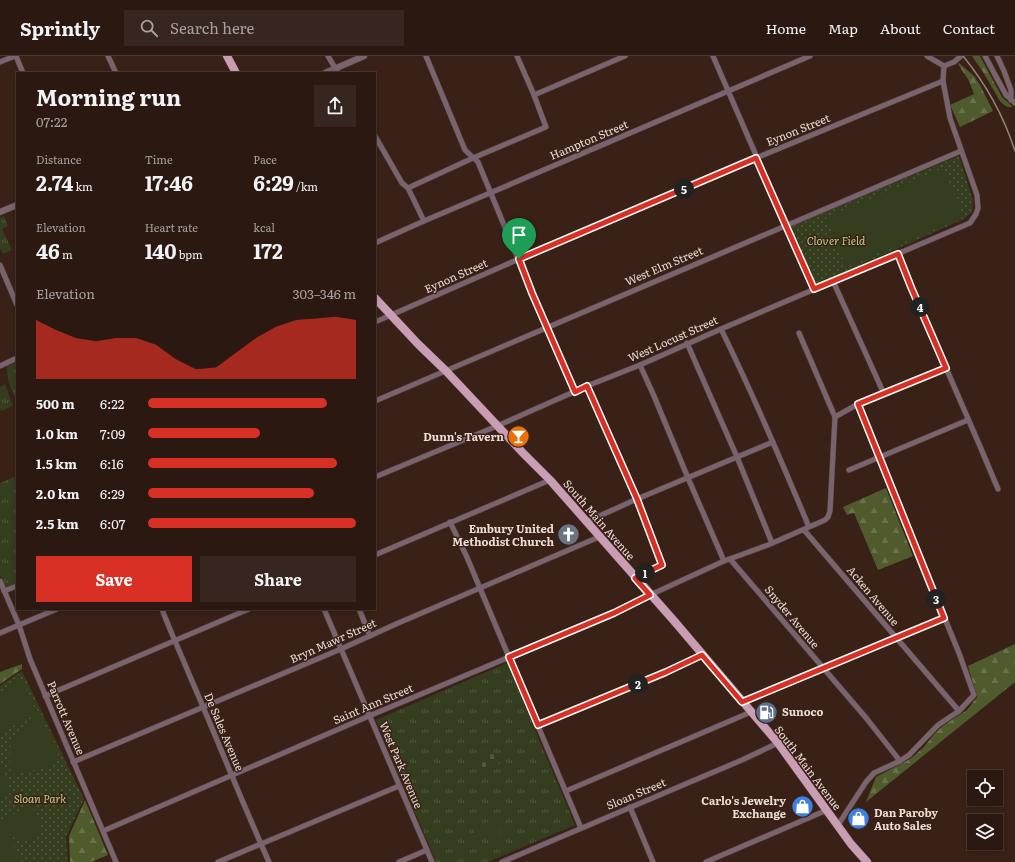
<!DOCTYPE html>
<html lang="en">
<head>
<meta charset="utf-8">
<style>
  body { margin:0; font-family:Literata,serif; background:#37261f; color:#f1f3f6; height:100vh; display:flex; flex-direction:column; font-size:15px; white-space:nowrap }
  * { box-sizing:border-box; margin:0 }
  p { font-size:13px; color:#a6a09f }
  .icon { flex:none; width:22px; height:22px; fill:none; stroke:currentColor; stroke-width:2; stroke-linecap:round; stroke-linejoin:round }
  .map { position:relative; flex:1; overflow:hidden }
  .details { position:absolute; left:16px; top:16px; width:360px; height:538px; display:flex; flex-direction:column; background:#2b1911; border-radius:0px; box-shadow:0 2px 6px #0003,0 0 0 1px #473831 }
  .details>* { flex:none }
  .controls { position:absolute; left:967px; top:714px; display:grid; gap:8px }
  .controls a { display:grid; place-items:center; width:36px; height:36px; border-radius:0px; background:#2b1911; box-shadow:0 2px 6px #0003,0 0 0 1px #473831; font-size:20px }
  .pin { position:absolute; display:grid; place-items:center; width:34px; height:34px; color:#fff; margin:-41px -17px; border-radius:50% 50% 50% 0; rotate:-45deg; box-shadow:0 0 4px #0007 }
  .pin .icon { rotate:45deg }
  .km { position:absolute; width:20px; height:20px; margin:-10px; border-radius:50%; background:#222; color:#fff; font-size:11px; line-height:20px; text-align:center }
  .round { display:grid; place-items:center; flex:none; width:42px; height:42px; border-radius:0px; background:#37261f }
  .headline { display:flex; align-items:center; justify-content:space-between; height:68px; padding:0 20px }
  h1 { font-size:22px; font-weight:700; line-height:30px }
  .figures { display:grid; grid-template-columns:repeat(3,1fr); gap:6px; height:68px; padding:4px 20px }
  .figures div { display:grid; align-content:center }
  .figures b { font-size:20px; font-weight:700 }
  .figures small { font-size:11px; font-weight:400 }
  .figures p { font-size:11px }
  .chart { height:112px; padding:8px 20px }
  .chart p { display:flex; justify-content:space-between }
  .chart svg { width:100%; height:72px; margin-top:4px; fill:#d93025; opacity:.7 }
  .action { display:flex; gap:8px; margin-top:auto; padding:8px 20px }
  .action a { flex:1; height:46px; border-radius:0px; background:#d93025; color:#fff; font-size:16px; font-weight:700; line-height:46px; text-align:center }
  .action a+a { background:#37261f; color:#f1f3f6 }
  ul { padding:0 20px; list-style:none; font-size:13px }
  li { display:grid; grid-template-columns:64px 48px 1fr; align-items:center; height:30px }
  li i { height:10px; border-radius:5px; background:#d93025 }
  header { display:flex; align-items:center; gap:24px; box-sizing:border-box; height:56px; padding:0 20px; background:#2b1911; border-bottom:1px solid #473831 }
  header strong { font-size:19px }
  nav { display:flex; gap:22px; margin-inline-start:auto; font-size:14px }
  .search { width:280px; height:36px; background:#37261f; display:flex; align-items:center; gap:10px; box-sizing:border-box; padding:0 14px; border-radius:0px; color:#a6a09f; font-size:15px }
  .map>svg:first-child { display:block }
</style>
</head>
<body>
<header>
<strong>Sprintly</strong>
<div class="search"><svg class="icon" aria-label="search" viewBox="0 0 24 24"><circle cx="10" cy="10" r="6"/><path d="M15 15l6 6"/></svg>Search here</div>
<nav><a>Home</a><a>Map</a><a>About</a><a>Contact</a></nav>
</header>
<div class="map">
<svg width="1015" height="806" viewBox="0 0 1015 806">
  <defs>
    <pattern id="grass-tufts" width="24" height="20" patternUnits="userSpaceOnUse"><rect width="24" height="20" fill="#353d1f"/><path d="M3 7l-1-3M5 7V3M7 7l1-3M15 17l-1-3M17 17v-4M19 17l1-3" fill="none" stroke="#52583f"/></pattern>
    <pattern id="forest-firs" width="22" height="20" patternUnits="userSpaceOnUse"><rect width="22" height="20" fill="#4f5b2d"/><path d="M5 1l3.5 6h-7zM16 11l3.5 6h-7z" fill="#68724b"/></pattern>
    <pattern id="cemetery-stones" width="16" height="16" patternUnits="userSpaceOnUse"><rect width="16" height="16" fill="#353d1f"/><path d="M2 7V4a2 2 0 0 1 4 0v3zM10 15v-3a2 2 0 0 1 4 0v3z" fill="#52583f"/></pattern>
    <pattern id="park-dots" width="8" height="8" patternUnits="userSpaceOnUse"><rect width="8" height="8" fill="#353d1f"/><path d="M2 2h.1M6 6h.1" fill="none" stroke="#52583f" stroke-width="1.8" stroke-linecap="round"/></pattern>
  </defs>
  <rect width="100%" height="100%" fill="#392117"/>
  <g fill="url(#grass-tufts)">
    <polygon points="4,160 8,170 2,173 12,194 3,198 0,192 0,162"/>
    <path d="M17,306V347C12,335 6,323 7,310Z"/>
    <polygon points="5,328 13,350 1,355 0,352 0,332 1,330"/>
    <polygon points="14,421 15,423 17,422 17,527 8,531 6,531 0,519 0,427"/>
    <polygon points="507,607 575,769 488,806 436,806 376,664"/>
  </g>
  <g fill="url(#forest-firs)">
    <polygon points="972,0 980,0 1002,41 1013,51 1008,51 1004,49 1000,45 983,16"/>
    <polygon points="959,7 974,20 980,29 993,55 960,71 950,49 974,38 969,25 958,8"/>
    <polygon points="886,432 913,500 878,514 854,457 847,459 843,451"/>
    <polygon points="1015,588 1015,626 866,746 876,721 910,703 923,692 935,677 944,669 967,654 977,641 968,610"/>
    <polygon points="22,608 22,613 0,628 0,616"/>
    <polygon points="85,744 108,799 91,806 70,806 69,780"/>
  </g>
  <polygon fill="url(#cemetery-stones)" points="491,691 500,707 484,714 478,699"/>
  <g fill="url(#park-dots)">
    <polygon points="959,100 973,144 972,156 964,163 816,229 790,170"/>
    <polygon points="22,615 84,743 66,781 68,806 0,806 0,630"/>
  </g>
  <g fill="#353d1f">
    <polygon points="943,112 964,161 846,211 826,161"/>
    <polygon points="21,622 36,655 35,659 1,676 0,673 0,640 3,635 9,628 14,625"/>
    <path d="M39,660L55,688L58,698L53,710L11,719C7,685 10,678 39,660Z"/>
    <polygon points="0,703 10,734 8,739 0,741"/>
    <path d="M30,749L33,750L35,754L33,755C36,761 40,767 41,773C42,785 24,787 16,783C14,781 11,779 9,777L21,806H0V765L3,764L8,775L5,766C10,758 17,757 25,754V750Z"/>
    <polygon points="495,763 500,776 477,785 473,772"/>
  </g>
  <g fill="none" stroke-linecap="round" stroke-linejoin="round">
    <defs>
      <g id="minor">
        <polyline points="16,0 23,17"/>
        <polyline points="108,0 116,17"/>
        <polyline points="328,0 338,17"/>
        <polyline points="426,0 465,94 478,106 532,237 575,336"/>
        <polyline points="713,0 814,233"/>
        <polyline points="927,0 944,10"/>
        <polyline points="985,0 1006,39 1015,47"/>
        <polyline points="997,0 1004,15 1011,34 1011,44"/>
        <polyline points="0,6 15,0"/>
        <polyline points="944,10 954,6 961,0"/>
        <polyline points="534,39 625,0"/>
        <polyline points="375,80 402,127 408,132 424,165"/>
        <polyline points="408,132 473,102 546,71 534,39 517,0"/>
        <polyline points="375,187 424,165 490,137 810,0"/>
        <polyline points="898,198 911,231 979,388 998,433"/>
        <polyline points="0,209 17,249"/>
        <polyline points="833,225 884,338"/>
        <polyline points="375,266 519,203 756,102 943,25"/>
        <path d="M721,273C753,338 781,404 809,471"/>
        <polyline points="687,287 737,401 772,487"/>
        <polyline points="640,309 654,340 688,422 724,505"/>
        <polyline points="0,310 17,302"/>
        <polyline points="587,330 637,443 662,509 635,522"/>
        <polyline points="375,345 961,95"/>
        <polyline points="835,361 858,348 946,312"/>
        <polyline points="849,414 968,364"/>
        <polyline points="375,421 497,370 587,330 640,309 721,273 970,167 976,158 978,152 977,139 950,62 943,25 944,10"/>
        <polyline points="450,466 466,499 581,772"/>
        <polyline points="586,466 637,443 773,386"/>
        <polyline points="804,474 959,655"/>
        <polyline points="375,499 550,424"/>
        <polyline points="730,503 867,663 900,705"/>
        <polyline points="0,525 19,569 30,603 116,806"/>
        <polyline points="4,535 17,530"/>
        <path d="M162,553C170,575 180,596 189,618C216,680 241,744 269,806"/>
        <polyline points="324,553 432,806"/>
        <polyline points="359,553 370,580"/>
        <polyline points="0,577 57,553"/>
        <polyline points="45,640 249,553"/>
        <polyline points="742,646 944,562"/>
        <polyline points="537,669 666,616 702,599"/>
        <polyline points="73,706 341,593 396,568 599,481"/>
        <polyline points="566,735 751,656"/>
        <polyline points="630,751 653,806"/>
        <polyline points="838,769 866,726 874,717 900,705 909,699 938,669 959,655 974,639 959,597 890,429 858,348"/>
        <polyline points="103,775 369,660 614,557 650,539 724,505 768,489 825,464 828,461 830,455 835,361 799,277"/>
        <polyline points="218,806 399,730"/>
        <polyline points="399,806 427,794"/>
        <polyline points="502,806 742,704 778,687"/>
        <polyline points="706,806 827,754"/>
      </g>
      <g id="tertiary">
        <polyline points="325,17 364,0"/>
        <polyline points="0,156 17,149"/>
      </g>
      <g id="primary">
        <polyline points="227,0 236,17"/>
        <polyline points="375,242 418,288 446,315 523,397 550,424 675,566 778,687 851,788 867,806"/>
      </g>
    </defs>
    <use href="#minor" stroke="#563f35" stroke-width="6"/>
    <use href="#tertiary" stroke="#563f35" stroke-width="7"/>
    <use href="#primary" stroke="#563f35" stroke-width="9"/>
    <use href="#minor" stroke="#79636e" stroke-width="5"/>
    <use href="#tertiary" stroke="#79636e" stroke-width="6"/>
    <use href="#primary" stroke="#c99eb4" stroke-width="8"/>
    <path stroke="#948178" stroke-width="1.5" d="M963,0C986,28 1004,61 1015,95"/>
  </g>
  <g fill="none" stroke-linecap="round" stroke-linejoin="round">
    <defs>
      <polygon id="route" points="756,102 814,233 898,198 911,231 946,312 858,348 944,562 742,646 702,599 666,616 538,669 509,601 614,557 650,539 635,522 662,509 637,443 587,330 575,336 532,237 519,203"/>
    </defs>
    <use href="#route" stroke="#fff" stroke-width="8"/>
    <use href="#route" stroke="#d93025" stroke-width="5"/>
  </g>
  <defs>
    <symbol id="bar-disc" viewBox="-11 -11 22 22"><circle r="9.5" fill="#e8710a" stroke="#392117"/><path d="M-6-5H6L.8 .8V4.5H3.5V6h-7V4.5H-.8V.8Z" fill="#fff"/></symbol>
    <symbol id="church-disc" viewBox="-11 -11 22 22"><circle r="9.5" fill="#6b7280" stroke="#392117"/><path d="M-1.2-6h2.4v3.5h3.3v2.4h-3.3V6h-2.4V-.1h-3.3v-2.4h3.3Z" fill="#fff"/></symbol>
    <symbol id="fuel-disc" viewBox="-11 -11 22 22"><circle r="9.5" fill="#5c6f8a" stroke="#392117"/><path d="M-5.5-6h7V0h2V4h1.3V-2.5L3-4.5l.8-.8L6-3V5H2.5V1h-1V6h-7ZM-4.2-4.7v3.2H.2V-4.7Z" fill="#fff"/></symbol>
    <symbol id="shop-disc" viewBox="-11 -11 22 22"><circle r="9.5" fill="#3f7fe0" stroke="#392117"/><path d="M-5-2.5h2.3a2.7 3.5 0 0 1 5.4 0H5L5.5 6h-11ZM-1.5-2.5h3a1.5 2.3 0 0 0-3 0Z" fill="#fff"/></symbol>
  </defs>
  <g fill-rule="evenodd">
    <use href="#bar-disc" x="506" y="368" width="25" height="25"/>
    <use href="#church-disc" x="556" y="466" width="25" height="25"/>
    <use href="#fuel-disc" x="754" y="644" width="25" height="25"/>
    <use href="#shop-disc" x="790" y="738" width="25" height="25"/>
    <use href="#shop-disc" x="846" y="750" width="25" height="25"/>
  </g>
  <g text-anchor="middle" stroke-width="3" stroke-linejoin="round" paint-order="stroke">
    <g font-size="11" fill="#ecdcd5" stroke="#392117">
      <text transform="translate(798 74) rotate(-22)" y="4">Eynon Street</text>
      <text transform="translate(589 84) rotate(-23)" y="4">Hampton Street</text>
      <text transform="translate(664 210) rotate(-23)" y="4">West Elm Street</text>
      <text transform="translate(456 220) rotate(-24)" y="4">Eynon Street</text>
      <text transform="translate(673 283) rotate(-24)" y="4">West Locust Street</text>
      <text transform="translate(599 464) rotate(49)" y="4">South Main Avenue</text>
      <text transform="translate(873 540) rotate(50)" y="4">Acken Avenue</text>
      <text transform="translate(792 561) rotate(50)" y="4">Snyder Avenue</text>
      <text transform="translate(333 585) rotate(-24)" y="4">Bryn Mawr Street</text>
      <text transform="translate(373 648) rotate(-23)" y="4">Saint Ann Street</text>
      <text transform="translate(66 662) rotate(67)" y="4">Parrott Avenue</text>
      <text transform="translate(224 676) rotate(67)" y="4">De Sales Avenue</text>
      <text transform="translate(401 709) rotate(67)" y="4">West Park Avenue</text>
      <text transform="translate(808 712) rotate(53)" y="4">South Main Avenue</text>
      <text transform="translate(636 738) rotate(-23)" y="4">Sloan Street</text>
    </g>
    <g font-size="11" font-style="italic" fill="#bcd086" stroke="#392117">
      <text x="836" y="189">Clover Field</text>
      <text x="40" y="747">Sloan Park</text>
    </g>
    <g font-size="11" font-weight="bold" fill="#ecdcd5" stroke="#392117" text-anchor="end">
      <text x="504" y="385">Dunn's Tavern</text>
      <text x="554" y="477">Embury United<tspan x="554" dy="13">Methodist Church</tspan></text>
      <text x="782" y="660" text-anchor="start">Sunoco</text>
      <text x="786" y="749">Carlo's Jewelry<tspan x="786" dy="13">Exchange</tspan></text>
      <text x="874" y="761" text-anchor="start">Dan Paroby<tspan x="874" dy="13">Auto Sales</tspan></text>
    </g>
  </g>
</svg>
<div class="controls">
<a><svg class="icon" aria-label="locate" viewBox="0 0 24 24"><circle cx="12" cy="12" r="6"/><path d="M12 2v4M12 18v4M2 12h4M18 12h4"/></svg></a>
<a><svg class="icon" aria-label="layers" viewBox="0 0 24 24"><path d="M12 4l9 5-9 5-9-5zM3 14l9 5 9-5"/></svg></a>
</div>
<div class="pin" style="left:519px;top:203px;background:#1e9e55"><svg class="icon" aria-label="arrive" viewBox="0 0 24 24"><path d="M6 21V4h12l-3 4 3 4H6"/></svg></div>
<b class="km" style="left:645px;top:517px">1</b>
<b class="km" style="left:638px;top:628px">2</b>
<b class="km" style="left:936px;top:543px">3</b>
<b class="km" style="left:920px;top:251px">4</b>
<b class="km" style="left:684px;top:133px">5</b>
<section class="details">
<div class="headline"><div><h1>Morning run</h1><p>07:22</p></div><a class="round"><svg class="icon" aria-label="share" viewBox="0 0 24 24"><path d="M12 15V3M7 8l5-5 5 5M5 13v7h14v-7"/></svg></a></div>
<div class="figures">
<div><p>Distance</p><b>2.74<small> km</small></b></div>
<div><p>Time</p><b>17:46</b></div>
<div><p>Pace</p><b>6:29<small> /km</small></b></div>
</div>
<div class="figures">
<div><p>Elevation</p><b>46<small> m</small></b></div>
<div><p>Heart rate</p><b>140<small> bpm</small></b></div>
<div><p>kcal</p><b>172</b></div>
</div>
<div class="chart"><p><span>Elevation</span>303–346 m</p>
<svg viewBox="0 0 160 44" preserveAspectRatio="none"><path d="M0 44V8L10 14L20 19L30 21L40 19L50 19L60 23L70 32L80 38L90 37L100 28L110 19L120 12L130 8L140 7L150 6L160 8V44z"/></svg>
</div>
<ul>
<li><b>500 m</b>6:22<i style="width:86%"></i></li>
<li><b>1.0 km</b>7:09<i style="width:54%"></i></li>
<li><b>1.5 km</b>6:16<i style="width:91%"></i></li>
<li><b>2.0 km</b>6:29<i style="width:80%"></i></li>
<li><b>2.5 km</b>6:07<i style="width:100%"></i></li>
</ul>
<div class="action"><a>Save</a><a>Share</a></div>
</section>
</div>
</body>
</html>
